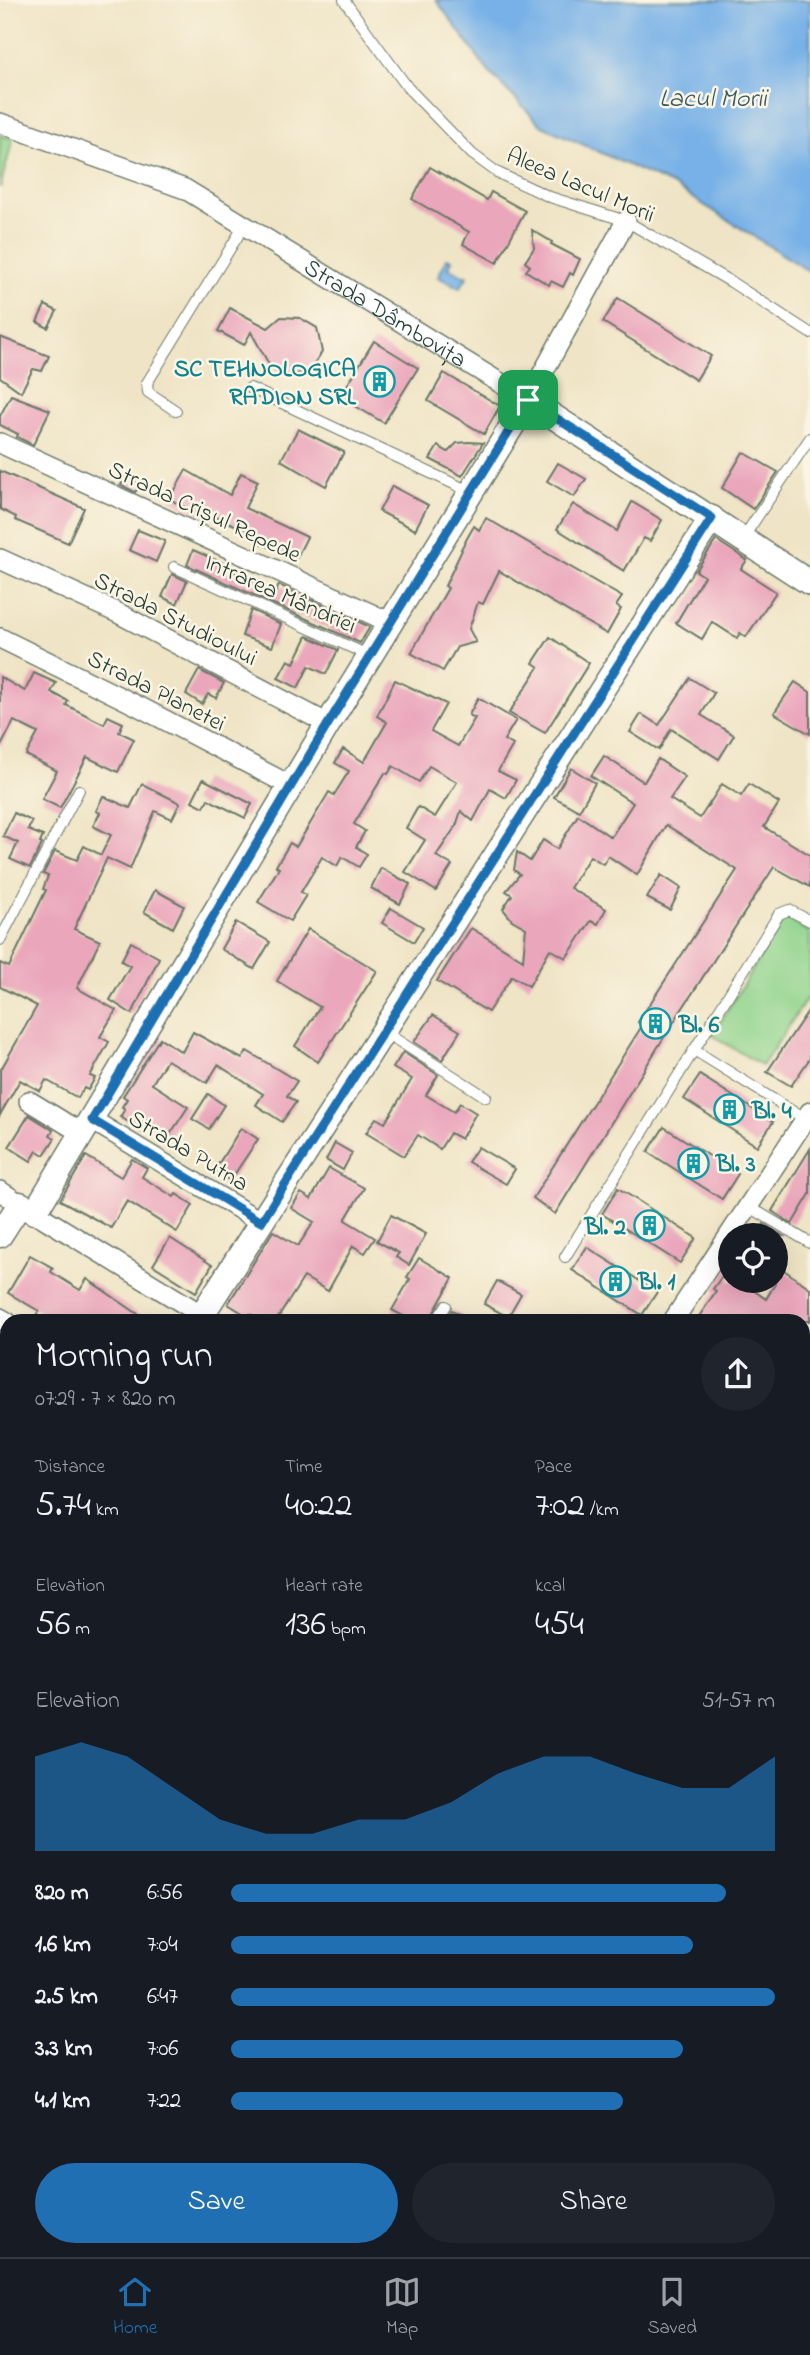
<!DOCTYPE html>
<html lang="en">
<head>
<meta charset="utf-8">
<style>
  body { margin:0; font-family:"Indie Flower",sans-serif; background:#20242c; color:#f1f3f6; height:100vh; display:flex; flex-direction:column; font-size:26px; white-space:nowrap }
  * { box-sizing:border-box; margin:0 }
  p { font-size:23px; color:#9ea1a6 }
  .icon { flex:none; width:38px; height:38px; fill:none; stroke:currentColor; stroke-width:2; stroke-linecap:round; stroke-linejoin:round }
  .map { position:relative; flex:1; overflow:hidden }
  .sheet { position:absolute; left:0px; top:1314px; width:810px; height:943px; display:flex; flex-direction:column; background:#171b24; border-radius:21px 21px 0 0; box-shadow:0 7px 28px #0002 }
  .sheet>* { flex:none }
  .fabs { position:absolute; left:718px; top:1223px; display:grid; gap:14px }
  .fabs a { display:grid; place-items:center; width:70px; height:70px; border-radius:50%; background:#171b24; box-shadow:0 7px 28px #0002; font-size:35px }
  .pin { position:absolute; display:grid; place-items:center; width:60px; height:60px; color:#fff; margin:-30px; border-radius:14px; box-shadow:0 4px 10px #0006 }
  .round { display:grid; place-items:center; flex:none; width:74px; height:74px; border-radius:37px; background:#20242c }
  .summary { display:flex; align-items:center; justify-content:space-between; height:119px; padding:0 35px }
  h1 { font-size:38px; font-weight:600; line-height:52px }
  .figures { display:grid; grid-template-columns:repeat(3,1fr); gap:10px; height:119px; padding:7px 35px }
  .figures div { display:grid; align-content:center }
  .figures b { font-size:35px; font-weight:600 }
  .figures small { font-size:19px; font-weight:400 }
  .figures p { font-size:19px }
  .chart { height:196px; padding:14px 35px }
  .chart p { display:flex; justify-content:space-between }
  .chart svg { width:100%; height:126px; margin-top:7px; fill:#1f6fb2; opacity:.7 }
  .cta { display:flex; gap:14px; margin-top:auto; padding:14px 35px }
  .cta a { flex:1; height:80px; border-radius:42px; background:#1f6fb2; color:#fff; font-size:28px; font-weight:600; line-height:80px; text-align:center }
  .cta a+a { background:#20242c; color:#f1f3f6 }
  ul { padding:0 35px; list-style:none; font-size:23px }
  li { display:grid; grid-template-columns:112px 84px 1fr; align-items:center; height:52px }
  li i { height:18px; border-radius:9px; background:#1f6fb2 }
  .tabs { display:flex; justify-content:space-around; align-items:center; height:98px; border-top:2px solid #363941; background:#171b24; font-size:19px; color:#9ea1a6 }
  .tabs a { display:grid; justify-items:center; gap:4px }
  .tabs .current { color:#1f6fb2 }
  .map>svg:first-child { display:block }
</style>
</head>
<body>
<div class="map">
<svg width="810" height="2257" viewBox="0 0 810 2257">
  <rect width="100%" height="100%" fill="#fcf5e5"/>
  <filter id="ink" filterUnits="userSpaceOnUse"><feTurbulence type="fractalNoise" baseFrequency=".0143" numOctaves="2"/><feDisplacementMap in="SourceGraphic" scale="14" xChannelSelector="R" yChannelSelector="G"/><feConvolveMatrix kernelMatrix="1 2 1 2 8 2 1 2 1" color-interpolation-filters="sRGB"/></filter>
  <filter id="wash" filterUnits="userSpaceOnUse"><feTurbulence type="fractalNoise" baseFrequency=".00686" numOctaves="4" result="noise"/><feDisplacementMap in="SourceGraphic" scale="28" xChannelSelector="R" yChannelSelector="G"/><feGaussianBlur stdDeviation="1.57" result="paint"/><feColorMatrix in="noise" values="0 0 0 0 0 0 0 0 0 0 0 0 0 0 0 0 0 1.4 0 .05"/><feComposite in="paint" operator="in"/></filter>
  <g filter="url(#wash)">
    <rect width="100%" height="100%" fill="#efe4c5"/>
    <g fill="#91d48d" stroke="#588860" stroke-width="2">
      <polygon points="0,135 13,139 0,188"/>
      <polygon points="785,917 810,933 810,994 762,1066 712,1035"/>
    </g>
    <g fill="#77b1e7" stroke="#4b778e" stroke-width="2">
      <polygon points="436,0 810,0 810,272 674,186 542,126 489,72"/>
      <polygon points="447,258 452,260 449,268 467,277 460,288 438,277"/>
    </g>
    <g id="blocks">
      <g fill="#eaa6bb">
        <polygon points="430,167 487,200 491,192 525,211 497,263 463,244 469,232 412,199"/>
        <polygon points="532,230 552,242 551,244 580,259 573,275 570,273 563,287 551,281 549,285 526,271 530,266 525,262 534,248"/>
        <polygon points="618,298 711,356 696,380 603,322"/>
        <polygon points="45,305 57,311 48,328 37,322"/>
        <polygon points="230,308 268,328 281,317 300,318 317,328 322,352 310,370 291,376 271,368 251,332 244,345 218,331"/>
        <polygon points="0,337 49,356 42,371 33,369 21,392 0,377"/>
        <polygon points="374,341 418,368 384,423 340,397"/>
        <polygon points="444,373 500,406 484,434 428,401"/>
        <polygon points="11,395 50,410 33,445 17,437 18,434 0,425 0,416"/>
        <polygon points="298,429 344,452 326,486 281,460"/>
        <polygon points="469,442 483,443 462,476 430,459 438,446 448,452 457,443"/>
        <polygon points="743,452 778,472 753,509 722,488"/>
        <polygon points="558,463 586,479 574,497 547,481"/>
        <polygon points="186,470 230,495 241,473 258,481 245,508 307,537 296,559 256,541 259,535 206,513 203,518 170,499"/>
        <polygon points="0,471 84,508 68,543 15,520 16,517 0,509"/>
        <polygon points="125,477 141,485 135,492 121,485"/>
        <polygon points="392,486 428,505 415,530 379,511"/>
        <polygon points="632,502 662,520 650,541 644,538 624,571 557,529 573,504 617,531"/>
        <polygon points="486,518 622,597 616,606 621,609 607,634 499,571 483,604 478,602 469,629 476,642 457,647 443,671 411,653 448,588 445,586 462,550 461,549 474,526 479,530"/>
        <polygon points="138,530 165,541 156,562 129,550"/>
        <polygon points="716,540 747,560 741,569 776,592 746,637 740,633 737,638 712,622 702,639 676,623 704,576 696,571"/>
        <polygon points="193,550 227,565 225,568 276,592 279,585 370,627 360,643 187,565"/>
        <polygon points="172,574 187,581 177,604 162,597"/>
        <polygon points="251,610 281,624 272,647 242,636"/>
        <polygon points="307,636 338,650 326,674 309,666 298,688 278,678 288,660 294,663"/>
        <polygon points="550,637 589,663 545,733 509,713 539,667 533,663"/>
        <polygon points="199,670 224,683 216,698 208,694 202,704 186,694"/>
        <polygon points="34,673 56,683 51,692 68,701 66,705 104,724 108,716 123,723 119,732 134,739 118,772 87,757 60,808 42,799 57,771 26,755 38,733 14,721 0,748 0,677 25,691"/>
        <polygon points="690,678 714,693 701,715 734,735 719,759 671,729 659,750 630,732 641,714 659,725"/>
        <polygon points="395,680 446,704 431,731 458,746 475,718 469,715 478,698 516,720 504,740 513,745 498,771 516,780 506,798 490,789 473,821 461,811 456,826 436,856 452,865 436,891 405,872 425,840 406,828 418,807 435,817 457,782 429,766 419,782 393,766 388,774 385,773 354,824 365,831 356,847 367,854 359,867 342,857 337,866 322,857 301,892 306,895 290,921 258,902 279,868 276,866 290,843 296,847 329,792 334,795 349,771 335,763 343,749 364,762 387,722 377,716"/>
        <polygon points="795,682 810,692 810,734 774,713"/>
        <polygon points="604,756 644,782 658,759 685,777 670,799 700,818 722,784 741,796 749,784 779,803 764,827 810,855 810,887 774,867 666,1034 555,1214 533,1198 642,1026 638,1022 737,870 666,825 637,875 608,856 603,864 590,856 570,888 606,909 598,924 591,921 566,958 550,949 529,986 512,976 488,1012 437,981 471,928 523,960 526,928 512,920 503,909 512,895 506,891 520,874 514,870 517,852 530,861 543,840 557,849 578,815 611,837 633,803 591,776"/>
        <polygon points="571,768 595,783 579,811 554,797"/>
        <polygon points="203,779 252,804 245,818 208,799 204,807 192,801"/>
        <polygon points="142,784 180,803 172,819 155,811 130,869 107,858 74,929 100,941 77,988 116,1010 100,1037 109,1042 90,1076 95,1078 88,1090 84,1088 78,1098 46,1080 40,1091 20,1080 0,1115 0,1071 37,1006 0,987 0,963 9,967 46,890 43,889 48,876 43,874 55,851 77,860 84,846 101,855 111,835 93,826 100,813 96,811 103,796 130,808"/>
        <polygon points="14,813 32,821 28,830 43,836 40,843 42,844 30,868 10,859 18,843 3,836"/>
        <polygon points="381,868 410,884 400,904 371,888"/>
        <polygon points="661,875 681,888 670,910 647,898"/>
        <polygon points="155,890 184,906 173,928 144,912"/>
        <polygon points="391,908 423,927 414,942 382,923"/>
        <polygon points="236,922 270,942 254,969 221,949"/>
        <polygon points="308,929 377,971 318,1062 295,1046 320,1007 277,981"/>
        <polygon points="131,942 159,958 132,1014 110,1000 130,966 121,961"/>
        <polygon points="810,1008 810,1058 791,1086 767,1072"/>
        <polygon points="433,1015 460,1031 442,1060 414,1042"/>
        <polygon points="193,1032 242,1059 247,1051 297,1081 287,1096 296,1102 282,1122 256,1105 263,1094 218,1065 207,1083 167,1060 152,1084 188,1107 169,1136 144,1119 139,1128 120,1117 125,1109 122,1107 127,1099 123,1096 160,1038 182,1052"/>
        <polygon points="403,1052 438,1075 426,1095 454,1112 460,1103 476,1113 461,1139 450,1133 440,1149 418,1135 404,1156 366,1133 376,1118 385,1123 412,1079 393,1068"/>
        <polygon points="700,1075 773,1122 757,1146 684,1099"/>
        <polygon points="208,1094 224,1105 209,1129 192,1119"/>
        <polygon points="29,1115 53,1130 50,1135 55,1138 44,1155 37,1151 31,1161 9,1147"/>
        <polygon points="664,1127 738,1174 722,1199 648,1152"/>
        <polygon points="241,1128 258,1139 230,1181 214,1171"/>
        <polygon points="335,1143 352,1153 343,1170 326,1160"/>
        <polygon points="478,1147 515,1169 506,1184 468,1162"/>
        <polygon points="810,1149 810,1194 792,1224 772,1211"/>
        <polygon points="86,1156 121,1177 132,1159 147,1168 142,1177 174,1197 176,1194 193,1205 177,1232 127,1201 111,1228 60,1200"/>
        <polygon points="329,1168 364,1188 345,1220 375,1238 365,1253 353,1246 328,1291 304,1277 276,1321 262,1321 250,1314 249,1317 228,1304 273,1231 298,1246 314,1222 291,1208 301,1193 311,1199"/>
        <polygon points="618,1188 696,1238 680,1263 602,1214"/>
        <polygon points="391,1215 426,1234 409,1265 396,1257 399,1253 377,1241"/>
        <polygon points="764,1224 783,1236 757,1236"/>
        <polygon points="170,1238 212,1265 196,1292 153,1265"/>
        <polygon points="587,1247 657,1292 642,1315 572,1270"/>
        <polygon points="30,1255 53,1268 51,1272 80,1290 87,1279 148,1321 45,1321 36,1315 39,1311 8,1293"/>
        <polygon points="419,1258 453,1278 429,1321 412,1321 392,1310 410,1279 407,1277"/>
        <polygon points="775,1264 810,1288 810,1321 696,1321 716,1291 713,1289 730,1265 730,1281 740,1281 766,1299 775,1284"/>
        <polygon points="497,1281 521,1294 508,1317 484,1304"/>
        <polygon points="452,1310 472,1321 445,1321"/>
      </g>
    </g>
  </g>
  <g filter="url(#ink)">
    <use href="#blocks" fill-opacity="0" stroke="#687767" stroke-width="2"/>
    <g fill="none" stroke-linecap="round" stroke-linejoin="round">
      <defs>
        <g id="service">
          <polyline points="344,0 408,88 472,154 498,173 550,197 626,221 731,282 810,333"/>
          <polyline points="250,388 471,492"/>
          <polyline points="176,411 148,392 147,383 244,226"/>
          <polyline points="743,538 810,438"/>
          <polyline points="174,567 370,656"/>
          <polyline points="0,940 79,790"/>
          <polyline points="383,1031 486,1097"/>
          <polyline points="694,1050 805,1119"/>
          <polyline points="748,1206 810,1243"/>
          <polyline points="565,1257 779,914 789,910 810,921"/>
          <polyline points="436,1321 446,1306"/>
          <polyline points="803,1559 810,1563"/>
          <polyline points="0,1705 7,1710"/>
          <polyline points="0,1792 7,1797"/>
          <polyline points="0,1935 7,1940"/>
          <polyline points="803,2022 810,2012"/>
          <polyline points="0,2041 7,2044"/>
          <polyline points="396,2250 405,2257"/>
          <polyline points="252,2257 256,2250"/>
        </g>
        <g id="minor">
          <path id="s1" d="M0,123L185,189L528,400L626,221"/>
          <polyline points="0,443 391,623"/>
          <polyline points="0,559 118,613 328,724"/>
          <polyline points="0,638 140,707 291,786"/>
          <polyline points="29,1101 83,1134"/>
          <polyline points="92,1120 261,1222"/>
          <polyline points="0,1191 20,1204"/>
          <polyline points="34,1212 212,1321"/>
          <polyline points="0,1318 7,1322"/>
          <polyline points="673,1321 810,1112"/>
          <polyline points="0,1533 7,1537"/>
          <polyline points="803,1701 810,1705"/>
          <polyline points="803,1869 810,1858"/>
          <polyline points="803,1938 810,1943"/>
          <polyline points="616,2250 638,2257"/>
          <polyline points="84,2257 88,2250"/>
          <polyline points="555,2257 559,2250"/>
        </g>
        <g id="tertiary">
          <polyline points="0,1235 20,1204 34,1212 41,1202 328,724 528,400 810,583"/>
          <polyline points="198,1321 712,518"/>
          <polyline points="0,1637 7,1626"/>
        </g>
      </defs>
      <use href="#service" stroke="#687767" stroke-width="12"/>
      <use href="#minor" stroke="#687767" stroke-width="22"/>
      <use href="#tertiary" stroke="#687767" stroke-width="27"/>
      <g stroke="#687767" stroke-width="3.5" stroke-dasharray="2 5" stroke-linecap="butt">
        <polyline points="803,2222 810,2220"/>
        <polyline points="778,2257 779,2250"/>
      </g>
      <use href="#service" stroke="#fff" stroke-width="10"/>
      <use href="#minor" stroke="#fff" stroke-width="19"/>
      <use href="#tertiary" stroke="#fff" stroke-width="24"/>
    </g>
  </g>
  <g fill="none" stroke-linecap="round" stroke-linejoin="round" filter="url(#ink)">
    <defs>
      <polygon id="route" points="528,400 712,518 261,1222 92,1120 328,724"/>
    </defs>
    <use href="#route" stroke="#fff" stroke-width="14"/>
    <use href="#route" stroke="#1f6fb2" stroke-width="9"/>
  </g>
  <defs>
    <symbol id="building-ring" viewBox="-11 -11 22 22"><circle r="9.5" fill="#fcf5e5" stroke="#0f9aa8" stroke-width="1.5"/><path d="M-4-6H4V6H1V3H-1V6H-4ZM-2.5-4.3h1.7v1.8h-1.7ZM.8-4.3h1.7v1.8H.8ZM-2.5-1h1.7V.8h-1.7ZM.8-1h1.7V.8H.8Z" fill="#0f9aa8"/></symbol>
  </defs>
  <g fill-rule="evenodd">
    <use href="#building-ring" x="362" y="364" width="35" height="35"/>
    <use href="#building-ring" x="638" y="1006" width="35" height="35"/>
    <use href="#building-ring" x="712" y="1092" width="35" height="35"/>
    <use href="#building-ring" x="676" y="1146" width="35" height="35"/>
    <use href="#building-ring" x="632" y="1208" width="35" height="35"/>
    <use href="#building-ring" x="598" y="1264" width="35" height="35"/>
  </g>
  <g text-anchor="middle" stroke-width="5" stroke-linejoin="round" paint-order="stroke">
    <g font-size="24" fill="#1f3d34" stroke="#fcf5e5">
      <text transform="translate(581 184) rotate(23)" y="8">Aleea Lacul Morii</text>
      <text dy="8" stroke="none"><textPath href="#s1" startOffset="432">Strada Dâmbovița</textPath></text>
      <text transform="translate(205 511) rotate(25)" y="8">Strada Crișul Repede</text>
      <text transform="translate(281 593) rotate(24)" y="8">Intrarea Mândriei</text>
      <text transform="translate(176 618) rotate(27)" y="8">Strada Studioului</text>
      <text transform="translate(157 690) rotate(27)" y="8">Strada Planetei</text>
      <text transform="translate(189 1150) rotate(31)" y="8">Strada Putna</text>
    </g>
    <g font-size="24" font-weight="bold" fill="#0d838f" stroke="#fcf5e5" text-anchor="start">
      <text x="356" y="376" text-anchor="end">SC TEHNOLOGICA<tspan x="356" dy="28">RADION SRL</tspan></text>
      <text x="679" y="1032">Bl. 6</text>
      <text x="752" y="1118">Bl. 4</text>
      <text x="716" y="1171">Bl. 3</text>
      <text x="626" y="1234" text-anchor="end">Bl. 2</text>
      <text x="638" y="1289">Bl. 1</text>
    </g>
    <g font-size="26" font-style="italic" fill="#355a61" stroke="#fcf5e5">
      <text x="713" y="106">Lacul Morii</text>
    </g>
  </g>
</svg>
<div class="fabs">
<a><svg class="icon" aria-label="locate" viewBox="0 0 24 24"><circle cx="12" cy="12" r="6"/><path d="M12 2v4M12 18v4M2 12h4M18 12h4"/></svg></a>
</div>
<div class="pin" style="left:528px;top:400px;background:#1e9e55"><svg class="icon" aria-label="arrive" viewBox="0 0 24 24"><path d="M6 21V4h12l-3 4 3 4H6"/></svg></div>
<section class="sheet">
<div class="summary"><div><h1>Morning run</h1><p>07:29 · 7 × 820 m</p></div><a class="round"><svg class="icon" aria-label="share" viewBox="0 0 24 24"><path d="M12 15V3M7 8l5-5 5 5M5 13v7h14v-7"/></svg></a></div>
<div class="figures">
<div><p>Distance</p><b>5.74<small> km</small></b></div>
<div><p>Time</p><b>40:22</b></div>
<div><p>Pace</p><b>7:02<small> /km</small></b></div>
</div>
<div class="figures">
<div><p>Elevation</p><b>56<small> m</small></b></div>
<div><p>Heart rate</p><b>136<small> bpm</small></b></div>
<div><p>kcal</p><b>454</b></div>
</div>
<div class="chart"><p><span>Elevation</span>51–57 m</p>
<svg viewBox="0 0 160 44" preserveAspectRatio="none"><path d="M0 44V11L10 6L20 11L30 22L40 33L50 38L60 38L70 33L80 33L90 27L100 17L110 11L120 11L130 17L140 22L150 22L160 11V44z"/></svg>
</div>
<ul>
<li><b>820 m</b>6:56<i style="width:91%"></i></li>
<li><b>1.6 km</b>7:04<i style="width:85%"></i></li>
<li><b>2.5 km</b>6:47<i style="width:100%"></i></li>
<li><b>3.3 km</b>7:06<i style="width:83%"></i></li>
<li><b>4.1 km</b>7:22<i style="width:72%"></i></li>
</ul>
<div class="cta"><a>Save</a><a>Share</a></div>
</section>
</div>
<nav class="tabs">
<a class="current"><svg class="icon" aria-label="home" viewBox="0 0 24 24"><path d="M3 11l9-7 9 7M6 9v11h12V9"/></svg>Home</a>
<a><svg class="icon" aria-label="map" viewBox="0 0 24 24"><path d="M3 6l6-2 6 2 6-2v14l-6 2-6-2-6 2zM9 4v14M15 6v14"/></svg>Map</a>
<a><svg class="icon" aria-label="saved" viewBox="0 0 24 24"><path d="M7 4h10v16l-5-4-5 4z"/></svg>Saved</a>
</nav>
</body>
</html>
